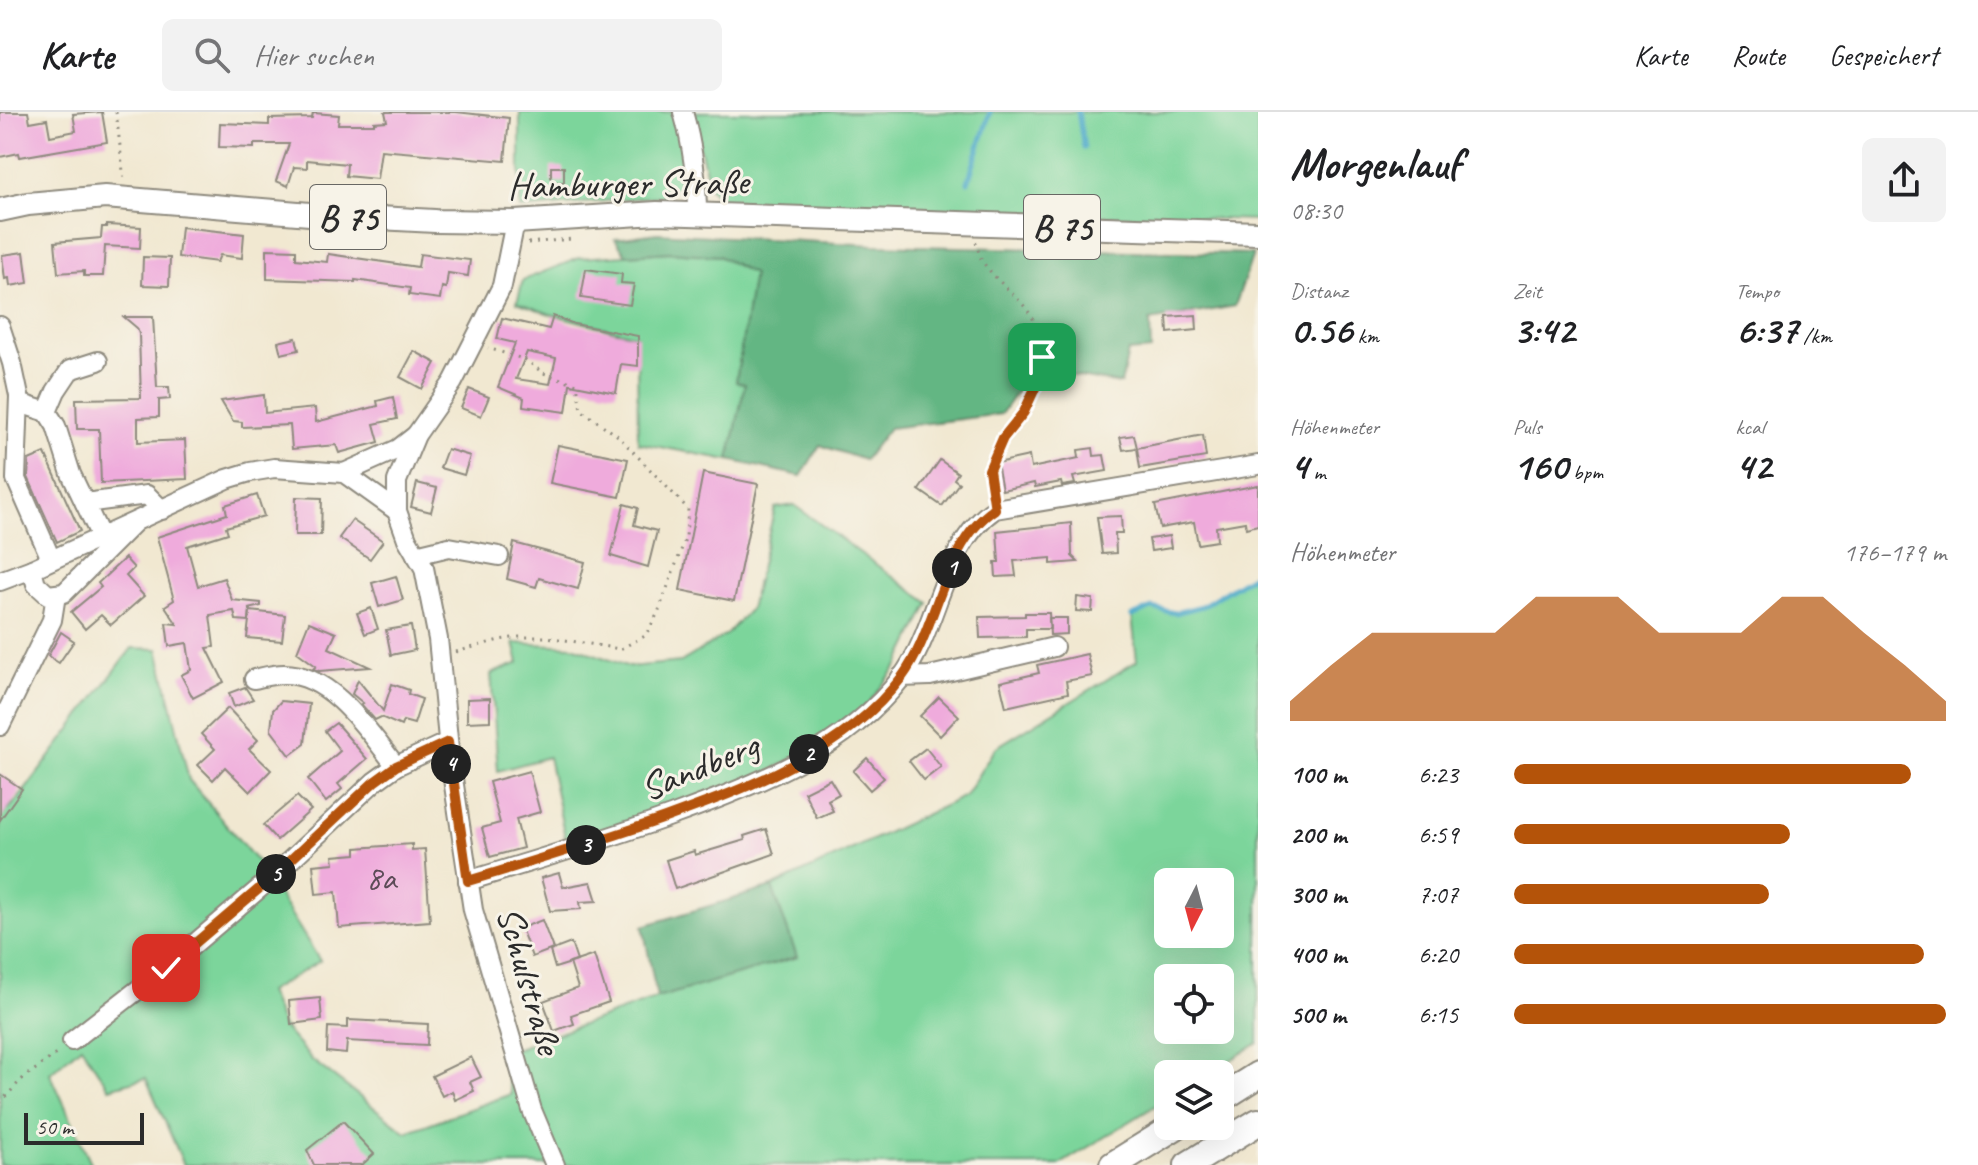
<!DOCTYPE html>
<html lang="de">
<head>
<meta charset="utf-8">
<style>
  body { margin:0; font-family:Caveat,sans-serif; background:#f2f2f2; color:#202124; height:100vh; display:flex; flex-direction:column; font-size:30px; white-space:nowrap }
  * { box-sizing:border-box; margin:0 }
  p { font-size:26px; color:#757577 }
  .icon { flex:none; width:44px; height:44px; fill:none; stroke:currentColor; stroke-width:2; stroke-linecap:round; stroke-linejoin:round }
  .map { position:relative; flex:1; overflow:hidden }
  .sheet { display:flex; flex-direction:column; background:#fff; width:720px }
  .sheet>* { flex:none }
  .needle { width:52px; rotate:186deg }
  .tools { position:absolute; left:1154px; top:756px; display:grid; gap:16px }
  .tools a { display:grid; place-items:center; width:80px; height:80px; border-radius:12px; background:#fff; box-shadow:0 8px 32px #0002; font-size:40px }
  .scale { position:absolute; left:24px; bottom:20px; width:120px; box-sizing:border-box; padding-left:8px; border:4px solid #2b2b2b; border-top:0; font-size:22px; line-height:28px; white-space:nowrap; color:#2b2b2b; -webkit-text-stroke:6px #f7f3e8; paint-order:stroke }
  .pin { position:absolute; display:grid; place-items:center; width:68px; height:68px; color:#fff; margin:-34px; border-radius:16px; box-shadow:0 4px 12px #0006 }
  .km { position:absolute; width:40px; height:40px; margin:-20px; border-radius:50%; background:#222; color:#fff; font-size:22px; line-height:40px; text-align:center }
  .round { display:grid; place-items:center; flex:none; width:84px; height:84px; border-radius:12px; background:#f2f2f2 }
  .headline { display:flex; align-items:center; justify-content:space-between; height:136px; padding:0 32px }
  h1 { font-size:44px; font-weight:700; line-height:60px }
  .metrics { display:grid; grid-template-columns:repeat(3,1fr); gap:12px; height:136px; padding:8px 32px }
  .metrics div { display:grid; align-content:center }
  .metrics b { font-size:40px; font-weight:700 }
  .metrics small { font-size:22px; font-weight:400 }
  .metrics p { font-size:22px }
  .chart { height:224px; padding:16px 32px }
  .chart p { display:flex; justify-content:space-between }
  .chart svg { width:100%; height:144px; margin-top:8px; fill:#b45309; opacity:.7 }
  ul { padding:0 32px; list-style:none; font-size:26px }
  li { display:grid; grid-template-columns:128px 96px 1fr; align-items:center; height:60px }
  li i { height:20px; border-radius:10px; background:#b45309 }
  header { display:flex; align-items:center; gap:48px; box-sizing:border-box; height:112px; padding:0 40px; background:#fff; border-bottom:2px solid #e0e0e0 }
  header strong { font-size:38px }
  nav { display:flex; gap:44px; margin-inline-start:auto; font-size:28px }
  .search { width:560px; height:72px; background:#f2f2f2; display:flex; align-items:center; gap:20px; box-sizing:border-box; padding:0 28px; border-radius:12px; color:#757577; font-size:30px }
  main { display:flex; flex:1; min-height:0 }
  .map>svg:first-child { display:block }
</style>
</head>
<body>
<header>
<strong>Karte</strong>
<div class="search"><svg class="icon" aria-label="search" viewBox="0 0 24 24"><circle cx="10" cy="10" r="6"/><path d="M15 15l6 6"/></svg>Hier suchen</div>
<nav><a>Karte</a><a>Route</a><a>Gespeichert</a></nav>
</header>
<main>
<div class="map">
<svg width="1258" height="1053" viewBox="0 0 1258 1053">
  <rect width="100%" height="100%" fill="#f7f3e8"/>
  <filter id="ink" filterUnits="userSpaceOnUse"><feTurbulence type="fractalNoise" baseFrequency=".0125" numOctaves="2"/><feDisplacementMap in="SourceGraphic" scale="16" xChannelSelector="R" yChannelSelector="G"/><feConvolveMatrix kernelMatrix="1 2 1 2 8 2 1 2 1" color-interpolation-filters="sRGB"/></filter>
  <filter id="wash" filterUnits="userSpaceOnUse"><feTurbulence type="fractalNoise" baseFrequency=".006" numOctaves="4" result="noise"/><feDisplacementMap in="SourceGraphic" scale="32" xChannelSelector="R" yChannelSelector="G"/><feGaussianBlur stdDeviation="1.8" result="paint"/><feColorMatrix in="noise" values="0 0 0 0 0 0 0 0 0 0 0 0 0 0 0 0 0 1.4 0 .05"/><feComposite in="paint" operator="in"/></filter>
  <g filter="url(#wash)">
    <rect width="100%" height="100%" fill="#f1e8d1"/>
    <g fill="#7bd59b" stroke="#538063" stroke-width="2" fill-rule="evenodd">
      <path d="M520,0H675C681,29 701,73 662,84L520,97Z"/>
      <polygon points="691,0 1258,0 1258,108 779,95 719,87 710,76"/>
      <polygon points="671,140 719,144 753,162 736,270 746,272 729,348 638,331 637,224 550,202 517,190 523,168 579,146"/>
      <polygon points="794,393 929,491 899,552 867,593 819,631 769,660 566,730 548,645 498,659 491,562 519,551 514,531 573,534 629,555 681,550 727,522 750,497 775,396"/>
      <path d="M1258,460V931L1208,962H1168V986L1059,1053H184L146,966L109,976L81,934L50,961L92,1053H0V706L19,686L132,536L158,537L189,668L260,753L320,849L268,880L283,915L312,948L406,1020L511,982L501,942L657,886L797,845L772,775L965,684L995,636L1137,549L1132,504L1152,496L1175,501L1202,494ZM1168,770H1220V822H1168ZM1168,866H1220V918H1168Z"/>
    </g>
    <g fill="#64b683" stroke="#487057" stroke-width="2">
      <polygon points="657,121 874,133 1253,142 1235,194 1150,209 1151,238 1128,240 1121,272 1044,259 1024,269 1001,302 889,316 864,348 820,333 801,364 729,348 745,272 736,270 753,162 719,144 671,140 626,143 615,127"/>
      <polygon points="772,775 797,845 657,886 643,814"/>
    </g>
    <g fill="none" stroke-linecap="round" stroke-linejoin="round">
      <g stroke="#4aa9c9" stroke-width="5">
        <polyline points="1078,0 1084,36"/>
        <polyline points="968,70 990,0"/>
        <polyline points="1132,504 1152,496 1175,501 1202,494 1258,460"/>
      </g>
    </g>
    <g id="blocks">
      <g fill="#efabdc" fill-rule="evenodd">
        <polygon points="0,0 28,0 30,10 47,7 50,24 76,19 73,2 102,0 107,30 20,45 19,41 0,45"/>
        <polygon points="385,0 456,0 509,6 505,49 381,38 377,67 346,64 347,52 307,48 307,56 294,55 288,74 276,69 289,32 254,32 254,36 219,35 220,11 269,13 269,7 312,6 313,1 339,3 338,12 374,12 374,10 387,9"/>
        <rect x="551" y="55" width="13" height="15"/>
        <polygon points="107,113 141,115 140,136 105,134 103,164 84,164 84,159 58,161 55,130 101,126 102,115 107,115"/>
        <polygon points="181,115 244,122 242,146 220,143 217,150 178,145"/>
        <polygon points="267,137 296,138 296,147 327,150 328,142 418,155 420,142 470,148 468,164 448,161 446,176 442,175 440,187 409,183 410,176 355,168 355,170 267,167"/>
        <polygon points="24,140 28,171 10,174 9,166 5,167 2,143"/>
        <polygon points="143,145 170,146 169,174 142,173"/>
        <polygon points="586,157 622,162 621,171 634,172 630,193 581,186"/>
        <polygon points="1196,203 1197,218 1168,221 1167,205"/>
        <path d="M553,204L574,212L638,224V254L621,252L616,281L570,272L566,300L523,294L524,286L498,275L515,231L497,227L502,206L549,217ZM527,240L556,246L550,272L516,267Z"/>
        <polygon points="124,205 153,205 157,275 169,275 170,287 159,288 159,305 138,306 138,330 185,328 187,367 101,371 99,317 77,317 76,287 141,286 139,222 137,216"/>
        <polygon points="296,226 299,238 281,242 278,230"/>
        <polygon points="414,239 436,251 422,277 400,265"/>
        <polygon points="469,277 489,285 481,304 461,296"/>
        <polygon points="264,283 265,301 315,296 316,310 378,294 377,289 393,285 397,307 374,312 379,330 339,341 336,333 292,337 290,313 242,315 242,310 233,309 221,289"/>
        <polygon points="1134,323 1137,336 1123,338 1120,325"/>
        <polygon points="1203,323 1206,345 1140,356 1137,336"/>
        <polygon points="558,333 628,347 620,385 550,371"/>
        <polygon points="1093,336 1094,344 1104,343 1107,359 1073,365 1075,372 1062,374 1061,370 1035,375 1034,371 1002,378 997,351 1029,344 1031,356 1079,346 1078,338"/>
        <polygon points="447,337 470,344 464,363 440,356"/>
        <polygon points="45,341 80,419 57,430 28,365 29,348"/>
        <polygon points="940,348 958,361 954,367 959,371 942,394 919,378"/>
        <polygon points="703,361 758,372 734,489 680,478"/>
        <polygon points="417,371 437,376 431,400 411,395"/>
        <polygon points="1258,373 1258,413 1246,416 1245,410 1216,415 1217,429 1198,432 1194,410 1160,416 1155,393"/>
        <polygon points="257,383 264,404 226,415 228,421 187,434 198,474 224,466 232,488 261,491 261,494 248,497 250,497 249,509 236,508 234,499 210,503 214,535 207,536 224,570 193,586 181,563 191,558 187,531 169,534 166,511 177,512 165,494 174,488 157,425 227,402 225,393"/>
        <polygon points="296,385 322,386 321,423 295,423"/>
        <polygon points="624,392 638,396 634,413 657,419 648,455 611,444"/>
        <polygon points="1121,404 1122,421 1115,421 1116,441 1102,442 1097,405"/>
        <polygon points="352,408 383,429 370,447 339,426"/>
        <polygon points="1071,411 1072,444 1078,450 1051,452 1051,446 1014,449 1016,464 996,465 995,450 999,450 997,419"/>
        <polygon points="1169,424 1171,436 1151,439 1149,427"/>
        <polygon points="514,431 585,450 578,477 539,466 536,475 507,467"/>
        <polygon points="125,446 134,456 126,464 144,484 111,513 101,503 85,517 71,500 101,475 98,471"/>
        <polygon points="396,464 403,488 379,495 372,471"/>
        <polygon points="1077,485 1093,487 1092,500 1076,499"/>
        <polygon points="371,496 378,517 365,522 357,501"/>
        <polygon points="250,499 285,503 282,529 247,526"/>
        <polygon points="1025,501 1049,501 1050,517 1026,517 1026,525 980,526 979,505 1025,504"/>
        <polygon points="1049,506 1067,506 1067,522 1050,523"/>
        <polygon points="309,510 336,521 329,536 370,555 319,559 313,557 316,554 297,540"/>
        <polygon points="411,514 415,538 391,543 386,518"/>
        <polygon points="61,520 74,529 59,551 48,544"/>
        <polygon points="1087,542 1092,564 1066,569 1068,581 1006,595 1000,570 1039,561 1037,553"/>
        <polygon points="358,568 383,599 392,572 409,578 408,582 422,587 414,612 403,609 401,614 381,605 375,608 361,592 363,591 352,582"/>
        <polygon points="245,575 253,587 234,595 229,581"/>
        <polygon points="939,585 959,604 940,624 920,604"/>
        <polygon points="490,586 490,609 467,610 467,587"/>
        <polygon points="281,589 309,592 305,632 290,643 271,618 273,598"/>
        <polygon points="228,596 258,628 249,637 271,658 250,680 225,655 213,668 198,653 215,637 201,622"/>
        <polygon points="336,611 367,647 338,672 342,677 326,690 308,667 340,639 325,619"/>
        <polygon points="926,636 941,655 924,668 909,649"/>
        <polygon points="867,646 884,666 870,678 853,659"/>
        <polygon points="529,659 540,700 516,707 523,736 490,745 482,716 500,711 489,670"/>
        <polygon points="0,662 22,677 0,708"/>
        <polygon points="830,667 839,682 828,688 833,699 817,706 804,680"/>
        <polygon points="297,684 311,698 277,728 263,713"/>
        <polygon points="766,717 774,742 675,777 666,748 694,739 695,743 745,728 744,724"/>
        <polygon points="412,732 412,738 425,737 430,809 339,816 336,780 316,782 313,753 334,751 333,744 356,742 356,736"/>
        <polygon points="559,761 563,775 591,770 597,789 580,790 581,797 550,799 541,766"/>
        <polygon points="542,808 553,837 532,845 521,816"/>
        <polygon points="571,831 577,849 555,856 550,839"/>
        <polygon points="594,843 609,890 571,903 574,912 554,919 543,889 578,876 570,851"/>
        <polygon points="320,886 322,908 291,912 289,889"/>
        <polygon points="348,908 428,912 427,933 347,929 346,942 327,940 328,915 348,916"/>
        <polygon points="471,945 481,965 470,970 474,979 455,988 452,979 442,984 432,964"/>
        <polygon points="343,1009 374,1042 362,1053 314,1053 307,1038"/>
      </g>
    </g>
  </g>
  <g filter="url(#ink)">
    <use href="#blocks" fill-opacity="0" stroke="#8e8a7e" stroke-width="2"/>
    <g fill="none" stroke-linecap="round" stroke-linejoin="round">
      <defs>
        <g id="minor">
          <path d="M683,0C693,35 697,66 697,103"/>
          <polyline points="515,110 502,174 453,270 416,323 397,369 397,399 407,427 424,456 438,527 450,647 473,798 532,998 555,1053"/>
          <polyline points="0,214 12,251 19,284 16,367 51,447"/>
          <polyline points="19,291 47,300 56,314 71,362 101,425"/>
          <polyline points="47,300 56,279 70,258 98,249"/>
          <polyline points="344,361 398,337 416,323"/>
          <polyline points="85,391 147,383 162,398"/>
          <polyline points="135,410 64,481 48,483 36,472 32,457 227,367 250,360 274,356 344,361 397,399"/>
          <polyline points="416,443 449,435 499,444"/>
          <polyline points="0,469 32,457"/>
          <polyline points="901,565 930,564 1054,535"/>
          <path d="M254,567C263,565 274,562 284,562C332,562 369,620 396,654"/>
          <polyline points="0,614 52,508 56,483"/>
          <path d="M468,769C536,748 604,728 671,704C754,674 846,638 902,565C939,515 942,432 995,397L1258,353"/>
          <polyline points="72,929 166,856 267,770 374,670 396,654 448,630"/>
        </g>
        <polyline id="major" points="0,98 28,92 105,85 322,103 435,109 515,110 657,101 1258,121"/>
        <g id="highway">
          <polyline points="1220,987 1258,963"/>
          <polyline points="1113,1053 1176,1014"/>
          <polyline points="1188,1053 1258,1010"/>
        </g>
      </defs>
      <use href="#minor" stroke="#8e8a7e" stroke-width="22"/>
      <use href="#major" stroke="#8e8a7e" stroke-width="26"/>
      <use href="#highway" stroke="#8e8a7e" stroke-width="30"/>
      <g stroke="#8e8a7e" stroke-width="3" stroke-dasharray="2 6" stroke-linecap="butt">
        <polyline points="116,0 124,68"/>
        <path d="M976,130C978,138 980,147 985,153C1004,179 1034,192 1040,227C1051,293 1000,307 989,357C988,364 991,374 992,381"/>
        <polyline points="528,131 572,127"/>
        <polyline points="456,540 499,528 519,525 547,525 620,537 645,524 658,501 686,425 688,397 618,324 581,298 577,272 543,261 526,248 488,236"/>
        <polyline points="0,991 21,968 60,939"/>
      </g>
      <use href="#minor" stroke="#fff" stroke-width="18"/>
      <use href="#major" stroke="#fff" stroke-width="22"/>
      <use href="#highway" stroke="#fff" stroke-width="26"/>
    </g>
  </g>
  <g fill="none" stroke-linecap="round" stroke-linejoin="round" filter="url(#ink)">
    <defs>
      <path id="route" d="M166,856L267,770L374,670L396,654L448,630L468,769C534,749 600,729 665,706C750,675 845,640 902,565C939,515 942,432 995,397L989,358L1003,326L1024,300L1037,272L1042,245"/>
    </defs>
    <use href="#route" stroke="#fff" stroke-width="16"/>
    <use href="#route" stroke="#b45309" stroke-width="10"/>
  </g>
  <g text-anchor="middle" stroke-width="6" stroke-linejoin="round" paint-order="stroke">
    <g font-size="34" fill="#5c4b57">
      <text x="381" y="777">8a</text>
    </g>
    <g fill="#f7f3e8" stroke="#686764" stroke-width="2">
      <rect x="310" y="73" width="76" height="64" rx="6"/>
      <rect x="1024" y="83" width="76" height="64" rx="6"/>
    </g>
    <g font-size="36" font-weight="bold" fill="#2b2b2b">
      <text x="348" y="118">B 75</text>
      <text x="1062" y="128">B 75</text>
    </g>
    <g font-size="38" fill="#2b2b2b" stroke="#f7f3e8">
      <text transform="translate(628 71) rotate(-1)" y="13">Hamburger Straße</text>
      <text transform="translate(699 654) rotate(-22)" y="13">Sandberg</text>
      <text transform="translate(530 868) rotate(74)" y="13">Schulstraße</text>
    </g>
  </g>
</svg>
<div class="tools">
<a><svg class="needle" viewBox="-14 -14 28 28"><path d="M0-13l5 13h-10z" fill="#e53935"/><path d="M0 13l5-13h-10z" fill="#757577"/></svg></a>
<a><svg class="icon" aria-label="locate" viewBox="0 0 24 24"><circle cx="12" cy="12" r="6"/><path d="M12 2v4M12 18v4M2 12h4M18 12h4"/></svg></a>
<a><svg class="icon" aria-label="layers" viewBox="0 0 24 24"><path d="M12 4l9 5-9 5-9-5zM3 14l9 5 9-5"/></svg></a>
</div>
<div class="scale">50 m</div>
<div class="pin" style="left:1042px;top:245px;background:#1e9e55"><svg class="icon" aria-label="arrive" viewBox="0 0 24 24"><path d="M6 21V4h12l-3 4 3 4H6"/></svg></div>
<div class="pin" style="left:166px;top:856px;background:#d93025"><svg class="icon" aria-label="check" viewBox="0 0 24 24"><path d="M5 12l5 5 9-10"/></svg></div>
<b class="km" style="left:952px;top:456px">1</b>
<b class="km" style="left:809px;top:642px">2</b>
<b class="km" style="left:586px;top:733px">3</b>
<b class="km" style="left:451px;top:652px">4</b>
<b class="km" style="left:276px;top:762px">5</b>
</div>
<section class="sheet">
<div class="headline"><div><h1>Morgenlauf</h1><p>08:30</p></div><a class="round"><svg class="icon" aria-label="share" viewBox="0 0 24 24"><path d="M12 15V3M7 8l5-5 5 5M5 13v7h14v-7"/></svg></a></div>
<div class="metrics">
<div><p>Distanz</p><b>0.56<small> km</small></b></div>
<div><p>Zeit</p><b>3:42</b></div>
<div><p>Tempo</p><b>6:37<small> /km</small></b></div>
</div>
<div class="metrics">
<div><p>Höhenmeter</p><b>4<small> m</small></b></div>
<div><p>Puls</p><b>160<small> bpm</small></b></div>
<div><p>kcal</p><b>42</b></div>
</div>
<div class="chart"><p><span>Höhenmeter</span>176–179 m</p>
<svg viewBox="0 0 160 44" preserveAspectRatio="none"><path d="M0 44V38L10 27L20 17L30 17L40 17L50 17L60 6L70 6L80 6L90 17L100 17L110 17L120 6L130 6L140 17L150 27L160 38V44z"/></svg>
</div>
<ul>
<li><b>100 m</b>6:23<i style="width:92%"></i></li>
<li><b>200 m</b>6:59<i style="width:64%"></i></li>
<li><b>300 m</b>7:07<i style="width:59%"></i></li>
<li><b>400 m</b>6:20<i style="width:95%"></i></li>
<li><b>500 m</b>6:15<i style="width:100%"></i></li>
</ul>
</section>
</main>
</body>
</html>
